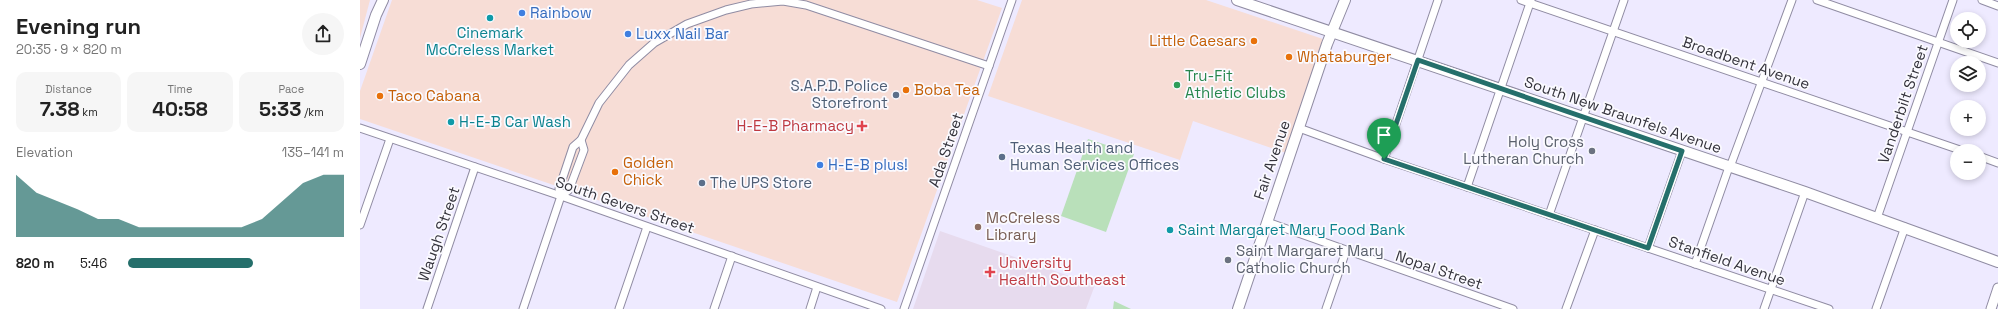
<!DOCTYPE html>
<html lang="en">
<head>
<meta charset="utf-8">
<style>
  body { margin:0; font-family:"Space Grotesk",sans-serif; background:#f6f6f6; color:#222; height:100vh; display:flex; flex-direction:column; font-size:15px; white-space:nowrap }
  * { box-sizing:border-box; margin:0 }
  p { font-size:13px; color:#767676 }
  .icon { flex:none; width:22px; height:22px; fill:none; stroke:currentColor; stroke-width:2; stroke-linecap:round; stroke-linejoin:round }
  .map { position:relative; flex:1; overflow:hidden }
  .panel { display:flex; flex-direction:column; background:#fff; width:360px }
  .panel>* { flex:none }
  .fabs { position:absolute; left:1590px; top:12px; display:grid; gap:8px }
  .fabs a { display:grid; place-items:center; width:36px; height:36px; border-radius:50%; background:#fff; box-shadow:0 2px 6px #0003; font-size:20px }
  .pin { position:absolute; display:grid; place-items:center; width:34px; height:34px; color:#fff; margin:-41px -17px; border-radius:50% 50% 50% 0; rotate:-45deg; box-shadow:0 0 4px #0007 }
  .pin .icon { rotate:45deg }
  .round { display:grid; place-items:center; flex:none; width:42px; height:42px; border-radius:21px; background:#f6f6f6 }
  .summary { display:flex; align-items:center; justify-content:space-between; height:68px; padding:0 16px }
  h1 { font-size:22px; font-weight:600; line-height:30px }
  .stats { display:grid; grid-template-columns:repeat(3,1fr); gap:6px; height:68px; padding:4px 16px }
  .stats div { display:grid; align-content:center; border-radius:10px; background:#f6f6f6; text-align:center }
  .stats b { font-size:20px; font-weight:600 }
  .stats small { font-size:11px; font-weight:400 }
  .stats p { font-size:11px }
  .chart { height:112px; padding:8px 16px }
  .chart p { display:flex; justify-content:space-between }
  .chart svg { width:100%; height:72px; margin-top:4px; fill:#256f6b; opacity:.7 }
  ul { padding:0 16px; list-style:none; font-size:13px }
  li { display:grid; grid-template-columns:64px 48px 1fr; align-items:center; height:30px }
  li i { height:10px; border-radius:5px; background:#256f6b }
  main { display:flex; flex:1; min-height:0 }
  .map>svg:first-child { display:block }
</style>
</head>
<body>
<main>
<section class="panel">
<div class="summary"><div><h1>Evening run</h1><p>20:35 · 9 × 820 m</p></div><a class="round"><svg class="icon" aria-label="share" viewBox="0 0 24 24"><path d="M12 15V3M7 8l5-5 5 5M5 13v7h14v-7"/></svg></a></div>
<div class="stats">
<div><p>Distance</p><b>7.38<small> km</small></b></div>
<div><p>Time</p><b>40:58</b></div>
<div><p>Pace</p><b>5:33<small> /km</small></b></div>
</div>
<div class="chart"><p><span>Elevation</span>135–141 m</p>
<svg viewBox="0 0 160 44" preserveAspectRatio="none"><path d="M0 44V6L10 17L20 22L30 27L40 33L50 33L60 38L70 38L80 38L90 38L100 38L110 38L120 33L130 22L140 11L150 6L160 6V44z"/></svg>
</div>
<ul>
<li><b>820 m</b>5:46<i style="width:58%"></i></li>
</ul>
</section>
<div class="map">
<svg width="1638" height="309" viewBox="0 0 1638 309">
  <rect width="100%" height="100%" fill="#eeeaff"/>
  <g fill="#f7ddd6">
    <polygon points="0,0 10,0 0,38"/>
    <polygon points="32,0 617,0 642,8 537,302 0,119 0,91"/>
    <polygon points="662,0 846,0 963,39 926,153 833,121 820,160 628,96"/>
  </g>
  <polygon fill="#e7dbee" points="580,231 735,285 726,309 553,309"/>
  <g fill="#b9e0ba">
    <polygon points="728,139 774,154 746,232 701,216"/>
    <polygon points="754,301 771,309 753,309"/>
  </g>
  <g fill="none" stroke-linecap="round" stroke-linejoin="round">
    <defs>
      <g id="minor">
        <polyline points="1161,0 1603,151"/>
        <polyline points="1457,0 1638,63"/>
        <polyline points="1622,0 1638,6"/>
        <polyline points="0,128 201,196 521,309"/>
        <polyline points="939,128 1024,159 1469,309"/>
        <polyline points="1619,156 1638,163"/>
        <polyline points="1024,159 1078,0"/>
        <polyline points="1370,167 1432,0"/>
        <polyline points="1107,187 1171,0"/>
        <polyline points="201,196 209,190 224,150 221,140"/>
        <polyline points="1189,215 1264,0"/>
        <polyline points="1517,218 1593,0"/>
        <polyline points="907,222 1153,309"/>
        <polyline points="0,225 30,139"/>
        <polyline points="1288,248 1322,151"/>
        <polyline points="1335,264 1369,167"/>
        <polyline points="67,309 115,167"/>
        <polyline points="163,309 201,196 199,189 213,147 221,140 239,103 269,65 294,43 327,24 366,10 391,4 423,1 446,5 629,66"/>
        <polyline points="259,309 287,227"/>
        <polyline points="354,309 372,256"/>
        <polyline points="450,309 457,287"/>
        <polyline points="544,309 652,0"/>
        <polyline points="966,309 986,251"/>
        <polyline points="1206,309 1235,230"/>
        <polyline points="1404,309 1445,192"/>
        <polyline points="1516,309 1545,227"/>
      </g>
      <polyline id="tertiary" points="1631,309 1638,288"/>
      <g id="secondary">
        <polyline points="877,0 1445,192 1638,262"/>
        <polyline points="0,64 16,15 23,0"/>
        <polyline points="878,309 967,44 985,0"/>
      </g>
    </defs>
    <use href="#minor" stroke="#908ca3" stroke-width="9"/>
    <use href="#tertiary" stroke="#908ca3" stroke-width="11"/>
    <use href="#secondary" stroke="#908ca3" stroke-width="12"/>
    <use href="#minor" stroke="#fff" stroke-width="7"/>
    <use href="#tertiary" stroke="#fff" stroke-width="9"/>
    <use href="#secondary" stroke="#fff" stroke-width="10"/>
  </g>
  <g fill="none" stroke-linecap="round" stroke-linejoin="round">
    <defs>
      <polygon id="route" points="1058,60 1322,151 1288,248 1024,159"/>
    </defs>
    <use href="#route" stroke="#fff" stroke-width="8"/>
    <use href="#route" stroke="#256f6b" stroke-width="5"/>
  </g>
  <g fill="#3f7fe0" stroke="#fbfaff" stroke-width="1.5">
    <circle cx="162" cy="13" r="4"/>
    <circle cx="268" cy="34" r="4"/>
    <circle cx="460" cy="165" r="4"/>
  </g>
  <g fill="#0f9aa8" stroke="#fbfaff" stroke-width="1.5">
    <circle cx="130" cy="18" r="4"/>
    <circle cx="91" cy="122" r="4"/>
    <circle cx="810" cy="230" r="4"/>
  </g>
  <g fill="#e8710a" stroke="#fbfaff" stroke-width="1.5">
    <circle cx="894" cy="41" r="4"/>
    <circle cx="929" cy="57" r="4"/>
    <circle cx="546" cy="90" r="4"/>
    <circle cx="20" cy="96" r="4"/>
    <circle cx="255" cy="172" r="4"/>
  </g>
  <circle fill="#2e9e5b" stroke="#fbfaff" stroke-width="1.5" cx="817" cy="85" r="4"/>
  <g fill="#5c6f8a" stroke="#fbfaff" stroke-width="1.5">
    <circle cx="536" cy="95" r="4"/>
    <circle cx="642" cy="157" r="4"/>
    <circle cx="342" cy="183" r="4"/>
  </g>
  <g fill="#e0444e" stroke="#fbfaff" stroke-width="1.5">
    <path d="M500 120h4v4h4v4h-4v4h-4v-4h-4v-4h4z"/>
    <path d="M628 266h4v4h4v4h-4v4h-4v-4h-4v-4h4z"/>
  </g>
  <g fill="#6b7280" stroke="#fbfaff" stroke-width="1.5">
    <circle cx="1232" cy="151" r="4"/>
    <circle cx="868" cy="260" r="4"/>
  </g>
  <circle fill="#8d6e63" stroke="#fbfaff" stroke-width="1.5" cx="618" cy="227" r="4"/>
  <g text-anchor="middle" stroke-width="3.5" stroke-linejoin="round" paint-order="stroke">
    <g font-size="15" fill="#366cbe" stroke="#fbfaff" text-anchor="start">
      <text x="170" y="18">Rainbow</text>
      <text x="276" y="39">Luxx Nail Bar</text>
      <text x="468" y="170">H-E-B plus!</text>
    </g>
    <g font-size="15" fill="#0d838f" stroke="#fbfaff" text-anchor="start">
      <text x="130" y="38" text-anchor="middle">Cinemark<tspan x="130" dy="17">McCreless Market</tspan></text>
      <text x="99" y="127">H-E-B Car Wash</text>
      <text x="818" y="235">Saint Margaret Mary Food Bank</text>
    </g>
    <g font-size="15" fill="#c56008" stroke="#fbfaff" text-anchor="start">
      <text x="886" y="46" text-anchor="end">Little Caesars</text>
      <text x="937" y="62">Whataburger</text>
      <text x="554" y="95">Boba Tea</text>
      <text x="28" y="101">Taco Cabana</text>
      <text x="263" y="168">Golden<tspan x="263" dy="17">Chick</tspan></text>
    </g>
    <g font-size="15" fill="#34333c" stroke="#fbfaff">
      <text transform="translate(1386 63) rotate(19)" y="5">Broadbent Avenue</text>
      <text transform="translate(1543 104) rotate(-71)" y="5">Vanderbilt Street</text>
      <text transform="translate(1263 115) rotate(19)" y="5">South New Braunfels Avenue</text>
      <text transform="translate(586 150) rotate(-71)" y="5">Ada Street</text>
      <text transform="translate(912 160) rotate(-71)" y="5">Fair Avenue</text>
      <text transform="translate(265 205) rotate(19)" y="5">South Gevers Street</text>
      <text transform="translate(79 234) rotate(-71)" y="5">Waugh Street</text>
      <text transform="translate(1367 261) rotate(19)" y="5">Stanfield Avenue</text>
      <text transform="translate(1079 270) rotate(19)" y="5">Nopal Street</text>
    </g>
    <g font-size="15" fill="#27864d" stroke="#fbfaff" text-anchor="start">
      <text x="825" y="81">Tru-Fit<tspan x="825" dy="17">Athletic Clubs</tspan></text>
    </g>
    <g font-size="15" fill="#4e5e75" stroke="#fbfaff" text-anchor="start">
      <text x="528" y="91" text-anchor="end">S.A.P.D. Police<tspan x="528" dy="17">Storefront</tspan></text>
      <text x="650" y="153">Texas Health and<tspan x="650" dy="17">Human Services Offices</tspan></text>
      <text x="350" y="188">The UPS Store</text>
    </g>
    <g font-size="15" fill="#be3a42" stroke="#fbfaff" text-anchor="end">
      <text x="494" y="131">H-E-B Pharmacy</text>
      <text x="639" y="268" text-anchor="start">University<tspan x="639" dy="17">Health Southeast</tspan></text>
    </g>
    <g font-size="15" fill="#5b616d" stroke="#fbfaff" text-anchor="end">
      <text x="1224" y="147">Holy Cross<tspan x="1224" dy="17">Lutheran Church</tspan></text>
      <text x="876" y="256" text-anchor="start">Saint Margaret Mary<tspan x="876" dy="17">Catholic Church</tspan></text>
    </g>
    <g font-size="15" fill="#785e54" stroke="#fbfaff" text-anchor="start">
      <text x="626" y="223">McCreless<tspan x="626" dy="17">Library</tspan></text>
    </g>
  </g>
</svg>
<div class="fabs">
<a><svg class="icon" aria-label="locate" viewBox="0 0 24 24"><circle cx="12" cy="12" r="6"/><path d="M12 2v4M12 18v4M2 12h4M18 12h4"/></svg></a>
<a><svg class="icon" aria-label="layers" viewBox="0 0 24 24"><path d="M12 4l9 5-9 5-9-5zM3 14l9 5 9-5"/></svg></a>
<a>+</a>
<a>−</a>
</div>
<div class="pin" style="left:1024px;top:159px;background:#1e9e55"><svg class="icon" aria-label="arrive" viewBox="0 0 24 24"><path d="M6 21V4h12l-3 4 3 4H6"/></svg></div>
</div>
</main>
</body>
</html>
